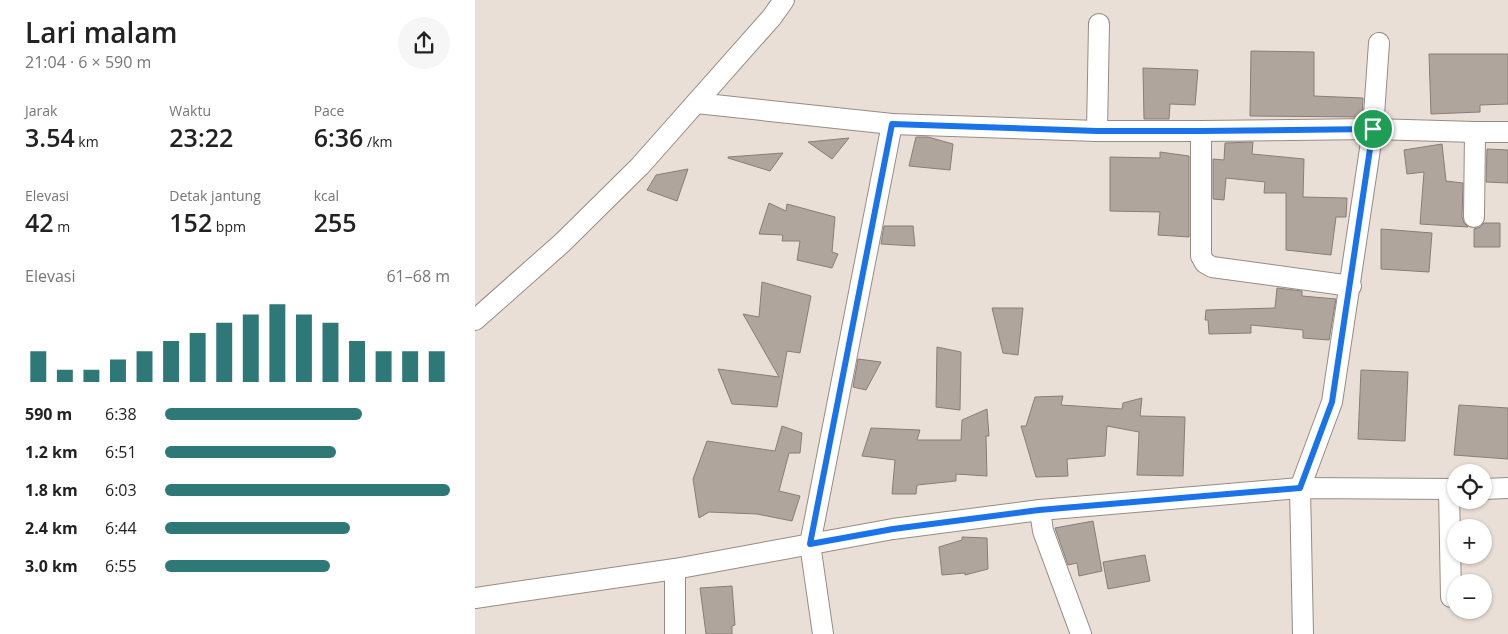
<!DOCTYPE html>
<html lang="id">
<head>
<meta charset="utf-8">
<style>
  body { margin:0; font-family:"Open Sans",sans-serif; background:#f6f6f6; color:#222; height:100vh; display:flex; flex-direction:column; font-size:19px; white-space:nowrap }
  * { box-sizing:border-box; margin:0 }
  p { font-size:16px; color:#767676 }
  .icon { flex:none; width:28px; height:28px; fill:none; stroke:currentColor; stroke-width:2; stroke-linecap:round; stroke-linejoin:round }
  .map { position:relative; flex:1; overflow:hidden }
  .details { display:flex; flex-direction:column; background:#fff; width:475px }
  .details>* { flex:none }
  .buttons { position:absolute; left:972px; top:464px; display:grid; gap:10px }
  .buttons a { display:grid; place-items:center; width:45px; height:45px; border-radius:50%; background:#fff; box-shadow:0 1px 4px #0004; font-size:25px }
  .pin { position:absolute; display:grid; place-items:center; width:42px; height:42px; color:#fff; margin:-21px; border:2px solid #fff; border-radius:50%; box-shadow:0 1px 5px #0007 }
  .round { display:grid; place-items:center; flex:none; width:52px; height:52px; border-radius:26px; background:#f6f6f6 }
  .overview { display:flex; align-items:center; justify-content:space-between; height:85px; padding:0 25px }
  h1 { font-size:28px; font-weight:600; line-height:38px }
  .stats { display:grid; grid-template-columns:repeat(3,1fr); gap:8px; height:85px; padding:5px 25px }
  .stats div { display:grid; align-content:center }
  .stats b { font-size:25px; font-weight:600 }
  .stats small { font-size:14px; font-weight:400 }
  .stats p { font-size:14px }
  .chart { height:140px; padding:10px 25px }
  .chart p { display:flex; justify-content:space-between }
  .chart svg { width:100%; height:90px; margin-top:5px; stroke:#2e7878; stroke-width:6 }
  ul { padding:0 25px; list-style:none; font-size:16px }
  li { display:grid; grid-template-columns:80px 60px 1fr; align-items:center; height:38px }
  li i { height:12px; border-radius:6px; background:#2e7878 }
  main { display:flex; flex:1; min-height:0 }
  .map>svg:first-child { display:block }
</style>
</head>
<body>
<main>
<section class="details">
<div class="overview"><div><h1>Lari malam</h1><p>21:04 · 6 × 590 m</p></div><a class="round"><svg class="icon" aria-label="share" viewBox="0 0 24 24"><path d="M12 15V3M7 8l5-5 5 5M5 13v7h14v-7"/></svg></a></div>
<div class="stats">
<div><p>Jarak</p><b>3.54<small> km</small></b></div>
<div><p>Waktu</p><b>23:22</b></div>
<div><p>Pace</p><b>6:36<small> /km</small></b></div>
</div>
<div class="stats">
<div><p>Elevasi</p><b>42<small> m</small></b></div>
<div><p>Detak jantung</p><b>152<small> bpm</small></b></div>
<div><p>kcal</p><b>255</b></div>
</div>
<div class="chart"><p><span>Elevasi</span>61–68 m</p>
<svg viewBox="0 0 160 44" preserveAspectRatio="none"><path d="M5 44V29M15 44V38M25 44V38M35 44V33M45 44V29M55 44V24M65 44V20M75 44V15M85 44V11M95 44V6M105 44V11M115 44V15M125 44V24M135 44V29M145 44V29M155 44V29"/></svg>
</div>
<ul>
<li><b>590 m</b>6:38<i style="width:69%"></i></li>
<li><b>1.2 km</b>6:51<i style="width:60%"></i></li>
<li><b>1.8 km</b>6:03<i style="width:100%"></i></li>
<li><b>2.4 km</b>6:44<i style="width:65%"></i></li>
<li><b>3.0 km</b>6:55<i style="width:58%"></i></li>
</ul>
</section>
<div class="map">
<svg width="1033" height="634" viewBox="0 0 1033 634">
  <rect width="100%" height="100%" fill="#eadfd6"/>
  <g fill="#afa59c" stroke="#887e76">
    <polygon points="776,51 839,52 839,96 888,98 887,117 775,116"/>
    <polygon points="954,54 1033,54 1033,104 1005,105 1005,112 956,114"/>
    <polygon points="668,68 723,70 720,105 695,104 694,119 669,119"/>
    <polygon points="441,137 453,137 478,144 475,170 434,166"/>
    <polygon points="374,138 357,159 333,142"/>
    <polygon points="778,142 777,154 829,159 828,197 872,198 871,217 861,217 856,255 811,250 811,193 789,193 790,182 751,178 749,200 738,199 738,159 749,160 750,143"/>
    <polygon points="967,144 971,181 988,183 987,217 989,223 993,227 945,224 949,172 932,174 929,150"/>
    <polygon points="1012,149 1033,150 1033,183 1011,182"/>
    <polygon points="685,152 714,156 714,237 683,235 685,212 635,211 635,157 685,158"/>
    <polygon points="308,153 295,171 253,158 253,157"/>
    <polygon points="213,169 202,201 172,190 181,175"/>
    <polygon points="294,203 311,211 312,204 360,217 357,252 363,254 357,268 322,260 325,241 307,241 308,235 284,234"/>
    <polygon points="1009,223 1025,223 1025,247 999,247 999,229 1005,227"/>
    <polygon points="409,226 438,226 440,246 406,244"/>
    <polygon points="906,229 957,233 954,272 906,269"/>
    <polygon points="287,282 336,296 325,353 312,351 302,407 257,404 243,369 304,377 268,314 284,317"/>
    <polygon points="802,288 827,291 827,296 861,299 854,340 828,338 828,330 776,325 776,333 734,334 733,320 730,320 731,310 800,308"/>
    <polygon points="517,308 548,308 543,355 528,353"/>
    <polygon points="462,347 486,352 485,410 461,407"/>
    <polygon points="383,359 406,362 391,390 378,387"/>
    <polygon points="886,370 933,372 930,441 883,439"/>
    <polygon points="588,396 586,405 647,409 648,403 667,398 665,416 710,417 708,476 662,475 664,432 632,426 630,456 592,459 593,476 561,477 546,426 551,426 560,397"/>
    <polygon points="984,405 1033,408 1033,459 979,455"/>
    <polygon points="512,409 514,436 511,436 512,476 481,474 481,481 442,485 441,494 417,494 420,460 387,456 396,428 445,430 442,440 486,440 487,420"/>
    <polygon points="307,426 327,433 325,453 314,453 304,491 325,496 317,521 282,514 234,512 224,518 218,479 232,441 300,451"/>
    <polygon points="618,521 627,571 604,576 602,563 593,565 580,528"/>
    <polygon points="487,537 512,538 513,569 490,575 490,573 467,575 464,547 487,540"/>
    <polygon points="670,555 675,581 633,589 628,562"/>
    <polygon points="257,586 260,625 257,626 257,634 231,634 225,588"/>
  </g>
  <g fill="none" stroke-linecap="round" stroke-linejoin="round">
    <defs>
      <g id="minor">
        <polyline points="221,103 417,124 622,131 726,131 898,129 1000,132 1033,132"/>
        <polyline points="622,131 624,24"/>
        <polyline points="726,131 726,256 730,263 737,267 876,286"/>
        <polyline points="999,217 1000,132"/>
        <polyline points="0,320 87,243 165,166 297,17 309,0"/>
        <polyline points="974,489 976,597"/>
        <polyline points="1009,489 1033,488"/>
        <polyline points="565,510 568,531 606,634"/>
        <polyline points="0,598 200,569 418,529 565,510 825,488 981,489"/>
        <polyline points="200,634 200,569"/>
        <polyline points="348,634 335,544 417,124"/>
        <polyline points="828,634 825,488 857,402 898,129 904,43"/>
      </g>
    </defs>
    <use href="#minor" stroke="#968c83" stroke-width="22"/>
    <use href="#minor" stroke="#fff" stroke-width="20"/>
  </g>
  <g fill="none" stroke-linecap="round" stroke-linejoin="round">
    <defs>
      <polygon id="route" points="417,124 622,131 726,131 898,129 857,402 825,488 564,510 418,529 335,544"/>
    </defs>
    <use href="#route" stroke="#fff" stroke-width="10"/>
    <use href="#route" stroke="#1a73e8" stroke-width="6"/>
  </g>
</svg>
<div class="buttons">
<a><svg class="icon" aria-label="locate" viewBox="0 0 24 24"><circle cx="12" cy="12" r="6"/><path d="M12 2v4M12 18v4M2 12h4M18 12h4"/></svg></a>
<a>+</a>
<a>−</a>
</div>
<div class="pin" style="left:898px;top:129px;background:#1e9e55"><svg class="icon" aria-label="arrive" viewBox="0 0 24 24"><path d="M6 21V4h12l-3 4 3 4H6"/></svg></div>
</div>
</main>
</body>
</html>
